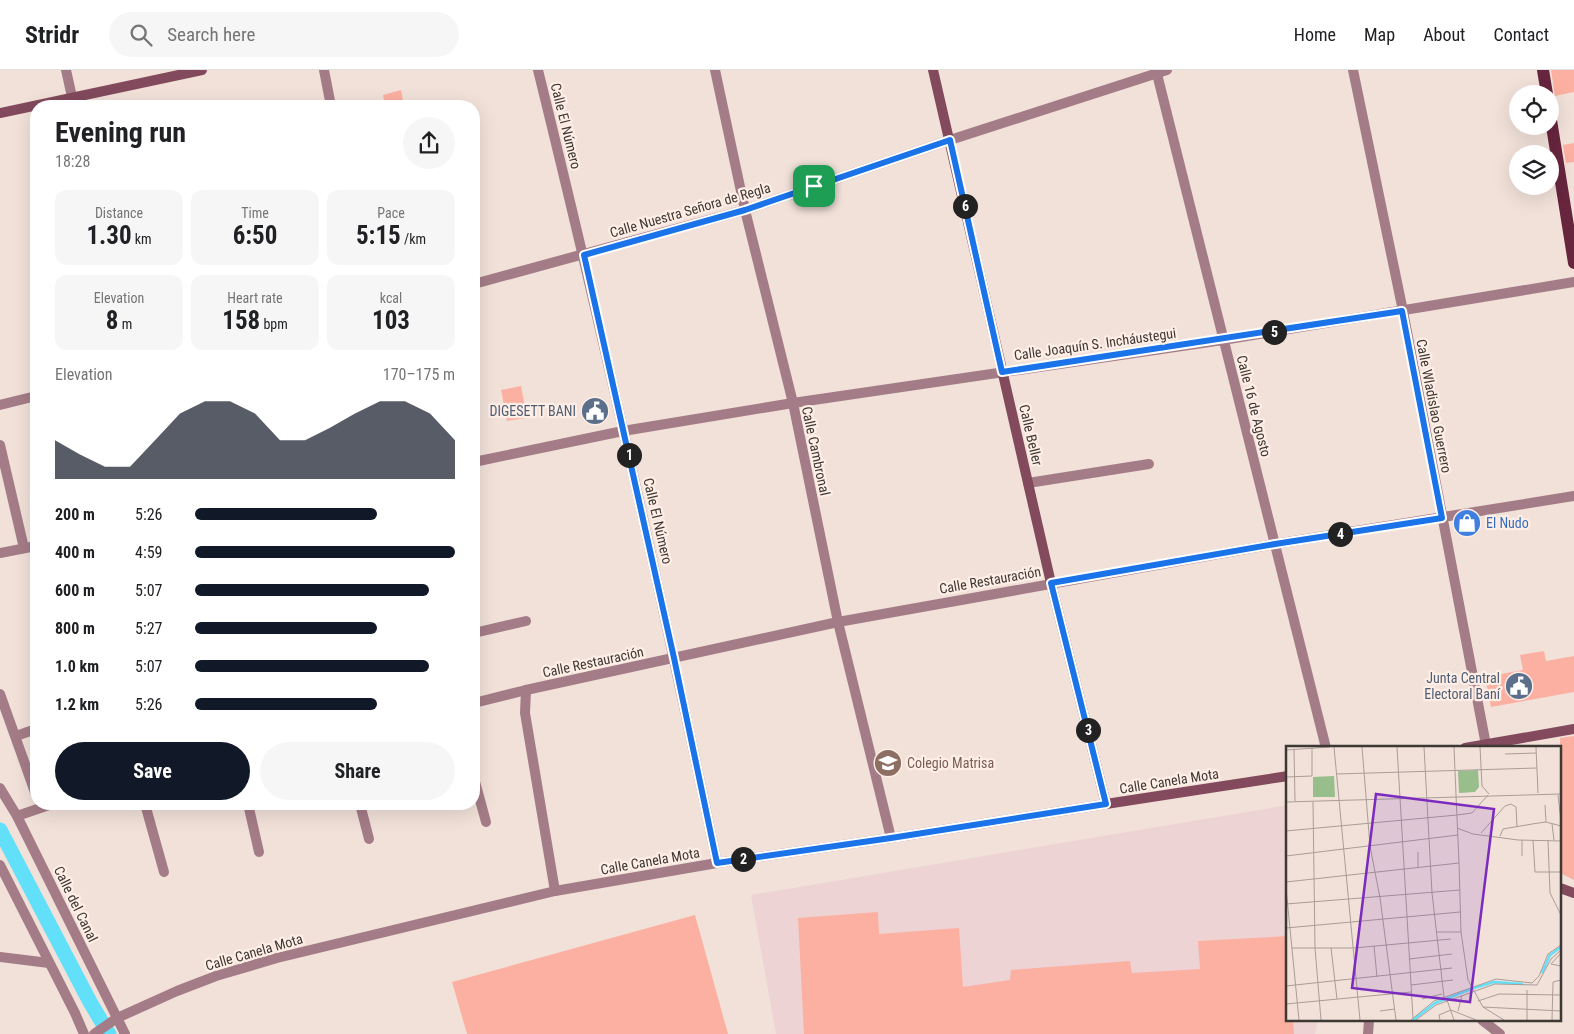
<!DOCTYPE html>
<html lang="en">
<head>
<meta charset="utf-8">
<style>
  body { margin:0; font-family:"Roboto Condensed",sans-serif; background:#f6f6f6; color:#202124; height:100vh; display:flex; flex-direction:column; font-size:19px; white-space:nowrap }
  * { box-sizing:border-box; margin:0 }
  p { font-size:16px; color:#757577 }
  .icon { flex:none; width:28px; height:28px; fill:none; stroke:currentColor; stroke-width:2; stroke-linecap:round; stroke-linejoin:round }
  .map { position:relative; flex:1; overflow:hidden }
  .panel { position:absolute; left:30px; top:30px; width:450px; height:710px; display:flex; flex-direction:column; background:#fff; border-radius:20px; box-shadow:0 5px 20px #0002 }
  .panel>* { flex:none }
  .buttons { position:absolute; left:1509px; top:15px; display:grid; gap:10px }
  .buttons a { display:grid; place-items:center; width:50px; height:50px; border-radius:50%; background:#fff; box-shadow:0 5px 20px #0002; font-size:25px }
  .pin { position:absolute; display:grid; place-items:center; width:42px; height:42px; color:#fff; margin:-21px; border-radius:10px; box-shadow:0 2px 8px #0006 }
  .km { position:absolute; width:25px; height:25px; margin:-12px; border-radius:50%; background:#222; color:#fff; font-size:14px; line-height:25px; text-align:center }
  .round { display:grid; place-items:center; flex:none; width:52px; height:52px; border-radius:26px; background:#f6f6f6 }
  .overview { display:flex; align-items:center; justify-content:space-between; height:85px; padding:0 25px }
  h1 { font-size:28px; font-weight:700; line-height:38px }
  .metrics { display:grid; grid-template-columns:repeat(3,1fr); gap:8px; height:85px; padding:5px 25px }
  .metrics div { display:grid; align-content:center; border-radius:12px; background:#f6f6f6; text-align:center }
  .metrics b { font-size:25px; font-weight:700 }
  .metrics small { font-size:14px; font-weight:400 }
  .metrics p { font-size:14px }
  .chart { height:140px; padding:10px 25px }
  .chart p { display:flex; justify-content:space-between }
  .chart svg { width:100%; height:90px; margin-top:5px; fill:#111827; opacity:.7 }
  .button { display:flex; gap:10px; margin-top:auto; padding:10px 25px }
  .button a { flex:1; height:58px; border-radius:30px; background:#111827; color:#fff; font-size:20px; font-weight:700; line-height:58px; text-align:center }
  .button a+a { background:#f6f6f6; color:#202124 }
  ul { padding:0 25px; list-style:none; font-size:16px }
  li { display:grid; grid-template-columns:80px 60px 1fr; align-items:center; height:38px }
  li i { height:12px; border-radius:6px; background:#111827 }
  header { display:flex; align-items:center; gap:30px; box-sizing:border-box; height:70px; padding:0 25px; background:#fff; border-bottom:1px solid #e0e0e0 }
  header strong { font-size:24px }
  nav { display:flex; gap:28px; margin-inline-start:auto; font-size:18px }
  .search { width:350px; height:45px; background:#f6f6f6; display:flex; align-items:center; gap:12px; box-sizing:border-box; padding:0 18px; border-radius:28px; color:#757577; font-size:19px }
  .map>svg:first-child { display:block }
</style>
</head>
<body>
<header>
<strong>Stridr</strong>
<div class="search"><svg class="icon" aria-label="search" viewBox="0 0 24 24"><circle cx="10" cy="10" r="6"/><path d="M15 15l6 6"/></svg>Search here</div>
<nav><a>Home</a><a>Map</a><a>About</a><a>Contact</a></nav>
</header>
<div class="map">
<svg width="1574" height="964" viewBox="0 0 1574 964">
  <rect width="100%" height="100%" fill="#f1e1d9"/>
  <polygon fill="#eed3d5" points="1288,735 1288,950 1318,950 1315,964 776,964 751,825"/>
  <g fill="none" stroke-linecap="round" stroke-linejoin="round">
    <polyline stroke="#63e0f9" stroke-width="15" points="0,760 90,932 109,964"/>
  </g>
  <g fill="#fcb0a1">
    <polygon points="1551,0 1574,0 1574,22 1555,26"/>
    <polygon points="401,20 404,36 385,36 383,25"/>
    <polygon points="1574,73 1574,92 1566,93 1563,75"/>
    <polygon points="521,316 527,348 507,351 501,320"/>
    <polygon points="1544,581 1546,591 1574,586 1574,622 1491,637 1485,607 1523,600 1520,585"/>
    <polygon points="1574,666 1574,810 1560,803 1560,668"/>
    <polygon points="878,842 879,864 959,858 963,917 1010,910 1011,900 1130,891 1132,903 1200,899 1198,871 1288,866 1288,950 1293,950 1294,964 804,964 798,848"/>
    <polygon points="695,845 728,964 467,964 452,912"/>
  </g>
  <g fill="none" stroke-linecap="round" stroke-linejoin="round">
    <g stroke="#a47c87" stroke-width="10">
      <polyline points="66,0 74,36"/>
      <polyline points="324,0 331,36"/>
      <path d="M538,0C603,263 662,528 717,793"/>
      <polyline points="715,0 745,140 793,333 838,552 891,768"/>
      <polyline points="1156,0 1326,678"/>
      <polyline points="1353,0 1403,241 1486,675"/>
      <polyline points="474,214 745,140 950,70 1167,0"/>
      <polyline points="0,335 36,326"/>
      <polyline points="0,375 24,478"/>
      <polyline points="474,392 623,361 793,333 1223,270 1574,212"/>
      <polyline points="1028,413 1149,394"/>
      <polyline points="0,483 36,476"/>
      <polyline points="474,563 526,551"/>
      <polyline points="526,620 525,643 555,821"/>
      <polyline points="0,624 36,725"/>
      <polyline points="474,633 526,620 838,552 1275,474 1574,426"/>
      <polyline points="16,666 36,659"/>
      <polyline points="474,708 486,752"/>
      <polyline points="0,718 17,746 125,964"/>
      <polyline points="145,734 164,802"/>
      <polyline points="248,734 259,782"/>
      <polyline points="360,734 369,769"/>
      <polyline points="17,746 52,734"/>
      <polyline points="0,795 75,943 84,964"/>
      <polyline points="0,887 49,893"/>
      <polyline points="1482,950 1500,964"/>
      <polyline points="94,964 117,948 177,921 216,906 277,888 555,821 717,793 891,768 1106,734"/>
      <polyline points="1368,964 1369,950"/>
    </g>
    <g stroke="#824a5c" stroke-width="10">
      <polyline points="933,0 1051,513 1106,734 1288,706"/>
      <polyline points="0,43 202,0"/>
      <polyline points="1465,678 1574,659"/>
      <polyline points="1560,818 1574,823"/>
    </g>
    <g stroke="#67253e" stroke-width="12">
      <polyline points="1543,0 1547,24"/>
      <polyline points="1550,44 1574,193"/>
    </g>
  </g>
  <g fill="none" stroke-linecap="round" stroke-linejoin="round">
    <defs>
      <polygon id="route" points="950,70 1002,302 1402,241 1442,448 1275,474 1051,513 1106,734 891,768 717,793 674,588 584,185 745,140"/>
    </defs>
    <use href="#route" stroke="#fff" stroke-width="10"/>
    <use href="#route" stroke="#1a73e8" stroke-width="6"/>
  </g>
  <defs>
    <symbol id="civic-disc" viewBox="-11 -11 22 22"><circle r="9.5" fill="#5c6f8a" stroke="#feeee6"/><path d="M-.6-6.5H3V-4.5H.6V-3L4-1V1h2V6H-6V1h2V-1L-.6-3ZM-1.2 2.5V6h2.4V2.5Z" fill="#fff"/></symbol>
    <symbol id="shop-disc" viewBox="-11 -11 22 22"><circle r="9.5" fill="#3f7fe0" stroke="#feeee6"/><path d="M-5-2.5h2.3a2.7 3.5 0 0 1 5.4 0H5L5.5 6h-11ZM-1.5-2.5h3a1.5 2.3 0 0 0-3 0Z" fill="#fff"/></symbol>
    <symbol id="school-disc" viewBox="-11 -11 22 22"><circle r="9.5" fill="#8d6e63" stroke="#feeee6"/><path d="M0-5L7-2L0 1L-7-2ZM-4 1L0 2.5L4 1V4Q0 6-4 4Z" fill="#fff"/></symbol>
  </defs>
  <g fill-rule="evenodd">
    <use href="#civic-disc" x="579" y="325" width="32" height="32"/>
    <use href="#shop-disc" x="1451" y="437" width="32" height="32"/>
    <use href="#civic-disc" x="1503" y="600" width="32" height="32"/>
    <use href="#school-disc" x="872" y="677" width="32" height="32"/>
  </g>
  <g text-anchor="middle" stroke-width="4.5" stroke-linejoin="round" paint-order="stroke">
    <g font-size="14" fill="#3e3835" stroke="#feeee6">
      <text transform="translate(566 56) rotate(76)" y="5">Calle El Número</text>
      <text transform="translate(690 140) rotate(-16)" y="5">Calle Nuestra Señora de Regla</text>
      <text transform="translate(1095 274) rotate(-8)" y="5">Calle Joaquín S. Incháustegui</text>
      <text transform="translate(1254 336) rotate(76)" y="5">Calle 16 de Agosto</text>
      <text transform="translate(1434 336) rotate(79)" y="5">Calle Wladislao Guerrero</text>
      <text transform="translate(1031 365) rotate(77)" y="5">Calle Beller</text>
      <text transform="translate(816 381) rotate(78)" y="5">Calle Cambronal</text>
      <text transform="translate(658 451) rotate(77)" y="5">Calle El Número</text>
      <text transform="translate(990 510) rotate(-10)" y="5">Calle Restauración</text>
      <text transform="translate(593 592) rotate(-12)" y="5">Calle Restauración</text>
      <text transform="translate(1169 711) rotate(-9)" y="5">Calle Canela Mota</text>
      <text transform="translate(650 791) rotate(-10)" y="5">Calle Canela Mota</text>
      <text transform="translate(76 834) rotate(64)" y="5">Calle del Canal</text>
      <text transform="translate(254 882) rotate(-16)" y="5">Calle Canela Mota</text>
    </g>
    <g font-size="14" fill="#4e5e75" stroke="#feeee6" text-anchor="end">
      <text x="576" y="346">DIGESETT BANI</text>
      <text x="1500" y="613">Junta Central<tspan x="1500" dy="16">Electoral Baní</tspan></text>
    </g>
    <g font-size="14" fill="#366cbe" stroke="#feeee6" text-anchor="start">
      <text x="1486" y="458">El Nudo</text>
    </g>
    <g font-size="14" fill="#785e54" stroke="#feeee6" text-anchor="start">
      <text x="907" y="698">Colegio Matrisa</text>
    </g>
  </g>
  <g transform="translate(1286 676)">
    <rect width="275" height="275" fill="#f1e1d9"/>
    <path d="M192,24L193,41L189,46L173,47L172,25ZM48,30L49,51H27V31Z" fill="#98be8c"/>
    <path fill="none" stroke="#63e0f9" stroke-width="2.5" d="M256,227L264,209L275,201M127,274L149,257L188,242L208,236L237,238"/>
    <path fill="none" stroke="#a99d97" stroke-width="1" d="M48,1L74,274M76,1L84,100L94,152L110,274M111,1L127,272M138,1L146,147L158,251M168,1L170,49M194,1L196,40L203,48M250,1L252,47M8,3L9,55M0,4L44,1M219,8L250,7M51,28L251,22M0,31L26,30V2M272,49L275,75M0,56L275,48M27,56L29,202L35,274M259,59L260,76M171,69L186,67L202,49M266,78L268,94M171,82L187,88L232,94L275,95M0,85L171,69M195,87L219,60L225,58L230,61L231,81M214,90L217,83L246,78L260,76L275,80M247,94L249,126H275M262,94L264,147L275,169M132,106V122M0,110L172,89M236,110V94M173,117L175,186L182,234L197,261L218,274M0,136L173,117L170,49M0,142L13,274M0,158L174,144M0,182L174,166M150,186H175M88,200L91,231M6,202H68L165,193M45,202L51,253M275,207L265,218L275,220M123,213L166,208M125,239L167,234M0,240L166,222M241,244V274M136,253L156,248M161,254L168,274M192,255L213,248L275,249M0,258L125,246M197,261L275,265M94,265L109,263M172,265L176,249M125,274L148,255L210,233L246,237L253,230L262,208L275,199M130,274L150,259L209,238L251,239L265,213L275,204M154,274L153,269L165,264L190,274M266,274L267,236L275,234"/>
    <path fill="#7b2cbf" fill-opacity="0.15" stroke="#7b2cbf" stroke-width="2.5" d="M90,48L208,63L184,256L66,242Z"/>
    <rect width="275" height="275" fill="none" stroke="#3e3835" stroke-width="2.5"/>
  </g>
</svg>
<div class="buttons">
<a><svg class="icon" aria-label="locate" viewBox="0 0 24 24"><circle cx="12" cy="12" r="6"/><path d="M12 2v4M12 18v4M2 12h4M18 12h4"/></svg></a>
<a><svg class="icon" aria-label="layers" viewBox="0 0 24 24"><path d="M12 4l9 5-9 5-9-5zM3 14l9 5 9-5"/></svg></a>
</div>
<div class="pin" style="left:814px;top:116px;background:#1e9e55"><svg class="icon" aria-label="arrive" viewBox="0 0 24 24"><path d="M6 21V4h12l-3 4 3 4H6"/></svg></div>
<b class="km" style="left:629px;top:385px">1</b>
<b class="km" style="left:743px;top:789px">2</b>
<b class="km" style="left:1088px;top:660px">3</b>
<b class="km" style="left:1340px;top:464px">4</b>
<b class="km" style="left:1274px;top:262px">5</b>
<b class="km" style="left:965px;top:136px">6</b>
<section class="panel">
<div class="overview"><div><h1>Evening run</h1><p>18:28</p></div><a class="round"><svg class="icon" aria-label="share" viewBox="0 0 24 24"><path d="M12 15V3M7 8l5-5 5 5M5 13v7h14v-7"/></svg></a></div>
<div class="metrics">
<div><p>Distance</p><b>1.30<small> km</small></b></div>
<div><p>Time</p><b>6:50</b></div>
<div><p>Pace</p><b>5:15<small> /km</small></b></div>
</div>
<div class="metrics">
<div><p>Elevation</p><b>8<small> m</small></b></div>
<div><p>Heart rate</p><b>158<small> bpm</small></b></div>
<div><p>kcal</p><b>103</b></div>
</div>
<div class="chart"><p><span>Elevation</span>170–175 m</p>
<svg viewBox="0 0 160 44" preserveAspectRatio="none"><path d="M0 44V25L10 32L20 38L30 38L40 25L50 12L60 6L70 6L80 12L90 25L100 25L110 19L120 12L130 6L140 6L150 12L160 25V44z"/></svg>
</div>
<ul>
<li><b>200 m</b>5:26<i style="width:70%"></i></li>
<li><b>400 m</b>4:59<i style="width:100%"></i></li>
<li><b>600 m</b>5:07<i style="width:90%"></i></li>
<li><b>800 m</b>5:27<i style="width:70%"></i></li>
<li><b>1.0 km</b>5:07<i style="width:90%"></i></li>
<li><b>1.2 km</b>5:26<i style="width:70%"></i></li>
</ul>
<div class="button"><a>Save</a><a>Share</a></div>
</section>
</div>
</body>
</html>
